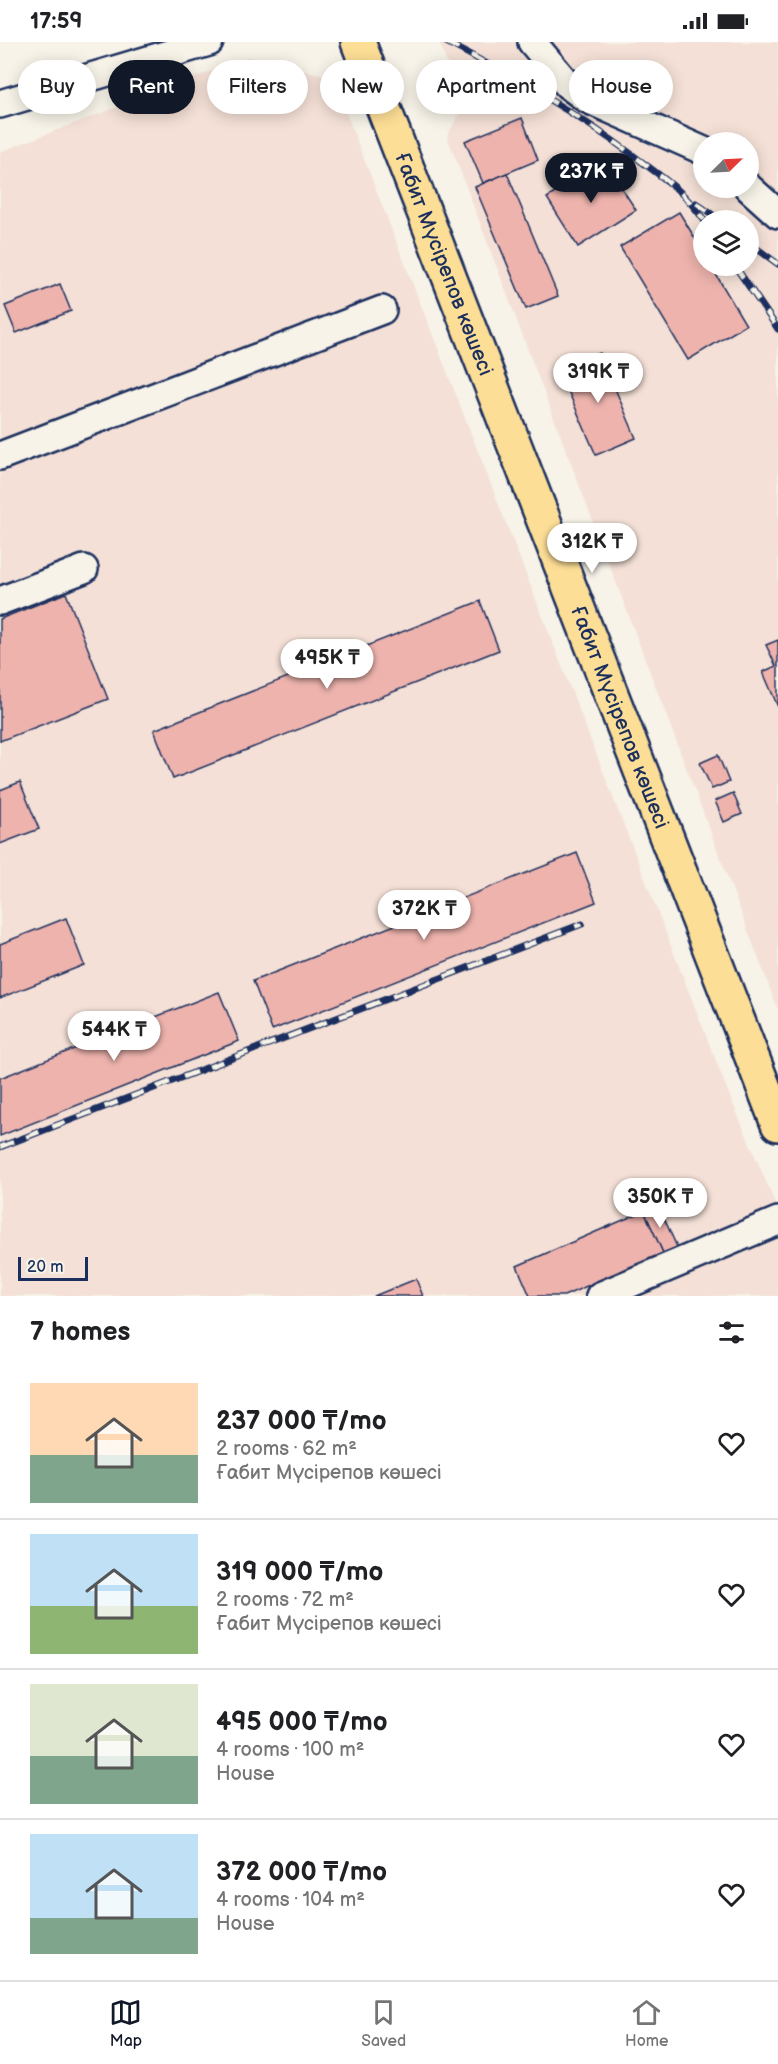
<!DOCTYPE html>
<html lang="en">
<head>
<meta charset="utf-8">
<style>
	:root { --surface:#fff; --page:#f2f2f2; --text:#202124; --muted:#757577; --line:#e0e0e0; --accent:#111827 }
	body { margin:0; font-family:"Balsamiq Sans",sans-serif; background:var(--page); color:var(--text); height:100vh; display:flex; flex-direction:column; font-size:22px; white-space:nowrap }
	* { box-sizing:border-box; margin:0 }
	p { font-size:20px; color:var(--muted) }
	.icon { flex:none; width:33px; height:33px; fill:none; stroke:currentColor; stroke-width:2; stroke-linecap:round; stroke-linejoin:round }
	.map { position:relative; height:1254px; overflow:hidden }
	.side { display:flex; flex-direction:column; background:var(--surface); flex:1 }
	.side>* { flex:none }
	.banner { position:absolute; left:18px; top:18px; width:742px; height:54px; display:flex; gap:12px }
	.needle { width:39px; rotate:66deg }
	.tools { position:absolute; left:693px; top:90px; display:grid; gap:12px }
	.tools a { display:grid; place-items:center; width:66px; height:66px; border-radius:50%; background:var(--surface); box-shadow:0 3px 15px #0003; font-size:30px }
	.scale { position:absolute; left:18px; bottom:15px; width:70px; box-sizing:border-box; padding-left:6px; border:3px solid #1b2f5e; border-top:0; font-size:16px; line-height:21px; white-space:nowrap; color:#1b2f5e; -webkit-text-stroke:4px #f7f3e8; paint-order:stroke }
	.price { position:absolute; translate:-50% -51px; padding:0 14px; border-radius:21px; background:#fff; color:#222; font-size:20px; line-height:39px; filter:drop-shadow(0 2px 3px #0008) }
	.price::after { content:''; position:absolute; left:50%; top:36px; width:18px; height:14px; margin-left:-9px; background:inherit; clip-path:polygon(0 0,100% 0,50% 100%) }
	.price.current { background:var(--accent); color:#fff }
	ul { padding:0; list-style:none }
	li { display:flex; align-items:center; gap:18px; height:150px; padding:0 30px }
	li+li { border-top:2px solid var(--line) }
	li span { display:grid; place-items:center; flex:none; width:168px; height:120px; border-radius:0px; color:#555 }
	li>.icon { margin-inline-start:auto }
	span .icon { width:72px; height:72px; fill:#fffc; stroke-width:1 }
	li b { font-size:26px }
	h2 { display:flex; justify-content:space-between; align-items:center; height:72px; padding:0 30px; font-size:26px }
	.tag { padding:0 21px; border-radius:27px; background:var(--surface); box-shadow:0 3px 15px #0003; font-size:21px; line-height:54px }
	.tag.current { background:var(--accent); color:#fff }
	.status { display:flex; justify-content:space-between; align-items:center; height:42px; padding:0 30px; background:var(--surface); direction:ltr }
	.status svg { height:16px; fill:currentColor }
	.menu { display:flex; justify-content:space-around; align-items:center; height:84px; border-top:2px solid var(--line); background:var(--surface); font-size:16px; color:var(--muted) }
	.menu a { display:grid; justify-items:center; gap:3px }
	.menu .current { color:var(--accent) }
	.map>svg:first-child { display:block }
</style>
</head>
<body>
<div class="status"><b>17:59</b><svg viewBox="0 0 49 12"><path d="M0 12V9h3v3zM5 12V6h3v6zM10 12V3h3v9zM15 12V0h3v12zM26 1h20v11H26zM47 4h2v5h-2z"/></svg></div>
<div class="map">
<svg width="778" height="1254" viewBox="0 0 778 1254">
	<rect width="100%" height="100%" fill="#f7f3e8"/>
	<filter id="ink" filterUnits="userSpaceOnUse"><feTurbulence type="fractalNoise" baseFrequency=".0167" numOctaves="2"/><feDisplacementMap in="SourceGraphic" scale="12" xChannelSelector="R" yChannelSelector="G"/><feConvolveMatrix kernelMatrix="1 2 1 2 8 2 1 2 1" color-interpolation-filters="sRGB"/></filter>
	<g filter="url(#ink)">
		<g fill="#f4e0d6" fill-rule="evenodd">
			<path d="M439 0H778V968L447 94 463 65ZM704 100H748V146H704ZM704 178H748V224H704Z"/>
			<polygon points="248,15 332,35 728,1050 778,1168 778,1254 0,1254 0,110"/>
		</g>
		<g fill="#eeb3ad" stroke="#1b2f5e" stroke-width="1.5">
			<polygon points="522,76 538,118 483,141 465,99"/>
			<polygon points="604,119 636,168 578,205 547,156"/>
			<polygon points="507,131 558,254 526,267 475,145"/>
			<polygon points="679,170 704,211 704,224 711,224 746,283 688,318 620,205"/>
			<polygon points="60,242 71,269 16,291 5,264"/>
			<polygon points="600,311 636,396 596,413 559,328"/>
			<polygon points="66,551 108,657 0,699 0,577"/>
			<polygon points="480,559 499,608 173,737 154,688"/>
			<polygon points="778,598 778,665 763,630 776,624 766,603"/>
			<polygon points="718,713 729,740 712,747 700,721"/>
			<polygon points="20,740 39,787 0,802 0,748"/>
			<polygon points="733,751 742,772 724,780 715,759"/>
			<polygon points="577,811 596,860 272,988 253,939"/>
			<polygon points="66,876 84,923 0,956 0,902"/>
			<polygon points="219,950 239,999 0,1094 0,1036"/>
			<polygon points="658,1163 677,1205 663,1211 644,1169"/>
			<polygon points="644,1169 663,1211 564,1254 530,1254 517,1224"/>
			<polygon points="416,1237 423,1254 374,1254"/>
		</g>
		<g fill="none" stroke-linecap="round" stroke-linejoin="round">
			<defs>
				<g id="minor">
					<polyline points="532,0 568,43 587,57 704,109"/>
					<polyline points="0,62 209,0"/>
					<polyline points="748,145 778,172"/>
					<polyline points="0,414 382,268"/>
					<polyline points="0,559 84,527"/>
					<polyline points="600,1254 778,1179"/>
				</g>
				<g id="major">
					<path id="s1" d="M358 0 778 1082"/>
				</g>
			</defs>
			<use href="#minor" stroke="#1b2f5e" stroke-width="32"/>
			<use href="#major" stroke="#1b2f5e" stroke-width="38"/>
			<use href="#minor" stroke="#f7f3e8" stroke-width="27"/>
			<use href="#major" stroke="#fdde96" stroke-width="33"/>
			<defs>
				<g id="rail">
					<path d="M446 0C511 34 575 70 634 114 663 136 683 148 704 178"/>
					<polyline points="696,161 720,178"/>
					<polyline points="748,200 778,222"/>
					<polyline points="735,224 778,287"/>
					<polyline points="0,1105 582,882"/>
				</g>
			</defs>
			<use href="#rail" stroke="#1b2f5e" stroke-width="7"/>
			<use href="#rail" stroke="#f7f3e8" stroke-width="4.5" stroke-dasharray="14" stroke-linecap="butt"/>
		</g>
	</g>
	<g text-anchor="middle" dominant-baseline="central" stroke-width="6" stroke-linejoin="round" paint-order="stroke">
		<g font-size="21" fill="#1b2f5e" stroke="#f7f3e8">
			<text stroke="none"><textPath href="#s1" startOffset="238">Ғабит Мүсірепов көшесі</textPath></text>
			<text stroke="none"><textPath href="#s1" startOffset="724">Ғабит Мүсірепов көшесі</textPath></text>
		</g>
	</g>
</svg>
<div class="tools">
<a><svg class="needle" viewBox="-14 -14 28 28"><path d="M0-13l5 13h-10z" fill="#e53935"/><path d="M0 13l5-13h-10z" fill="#757577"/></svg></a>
<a><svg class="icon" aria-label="layers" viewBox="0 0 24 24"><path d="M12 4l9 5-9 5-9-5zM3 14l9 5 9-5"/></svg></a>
</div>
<div class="scale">20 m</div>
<b class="price current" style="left:591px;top:162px">237K ₸</b>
<b class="price" style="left:598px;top:362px">319K ₸</b>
<b class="price" style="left:592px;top:532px">312K ₸</b>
<b class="price" style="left:327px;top:648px">495K ₸</b>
<b class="price" style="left:424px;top:899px">372K ₸</b>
<b class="price" style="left:114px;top:1020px">544K ₸</b>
<b class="price" style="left:660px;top:1187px">350K ₸</b>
<div class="banner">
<a class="tag">Buy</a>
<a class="tag current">Rent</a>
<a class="tag">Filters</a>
<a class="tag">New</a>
<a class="tag">Apartment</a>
<a class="tag">House</a>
</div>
</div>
<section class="side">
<h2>7 homes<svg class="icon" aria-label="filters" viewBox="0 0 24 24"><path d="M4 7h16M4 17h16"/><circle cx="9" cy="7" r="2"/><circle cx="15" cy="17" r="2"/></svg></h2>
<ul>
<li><span style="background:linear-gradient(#ffd9b3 60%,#7fa58c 0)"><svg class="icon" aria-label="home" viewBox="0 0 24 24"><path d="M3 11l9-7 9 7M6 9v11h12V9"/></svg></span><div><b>237 000 ₸/mo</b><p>2 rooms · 62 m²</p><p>Ғабит Мүсірепов көшесі</p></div><svg class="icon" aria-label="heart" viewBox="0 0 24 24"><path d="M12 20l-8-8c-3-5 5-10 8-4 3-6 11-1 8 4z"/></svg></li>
<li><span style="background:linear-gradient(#bfe0f5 60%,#8fb573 0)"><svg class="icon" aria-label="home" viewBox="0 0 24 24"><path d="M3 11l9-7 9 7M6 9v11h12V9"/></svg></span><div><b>319 000 ₸/mo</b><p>2 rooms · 72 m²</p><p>Ғабит Мүсірепов көшесі</p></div><svg class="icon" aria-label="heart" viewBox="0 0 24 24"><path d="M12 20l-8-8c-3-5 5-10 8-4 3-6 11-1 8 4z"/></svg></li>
<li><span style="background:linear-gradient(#dfe7d0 60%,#7fa58c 0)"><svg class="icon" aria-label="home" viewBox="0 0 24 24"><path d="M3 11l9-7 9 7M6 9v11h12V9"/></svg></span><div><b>495 000 ₸/mo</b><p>4 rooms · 100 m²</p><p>House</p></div><svg class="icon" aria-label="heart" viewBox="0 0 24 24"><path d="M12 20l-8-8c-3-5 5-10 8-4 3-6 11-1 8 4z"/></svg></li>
<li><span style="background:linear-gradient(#bfe0f5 70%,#7fa58c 0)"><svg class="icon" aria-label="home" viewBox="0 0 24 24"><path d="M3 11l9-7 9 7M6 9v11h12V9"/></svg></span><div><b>372 000 ₸/mo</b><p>4 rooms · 104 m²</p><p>House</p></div><svg class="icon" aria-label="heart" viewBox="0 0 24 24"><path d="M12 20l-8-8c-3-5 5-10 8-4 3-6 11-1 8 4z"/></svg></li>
</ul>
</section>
<nav class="menu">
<a class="current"><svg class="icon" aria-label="map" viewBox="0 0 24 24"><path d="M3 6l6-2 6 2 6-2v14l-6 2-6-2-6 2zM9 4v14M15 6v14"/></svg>Map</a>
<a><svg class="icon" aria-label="saved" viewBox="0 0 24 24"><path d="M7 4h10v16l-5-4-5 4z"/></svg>Saved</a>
<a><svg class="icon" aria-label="home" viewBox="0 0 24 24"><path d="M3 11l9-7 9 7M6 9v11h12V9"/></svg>Home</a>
</nav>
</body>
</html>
